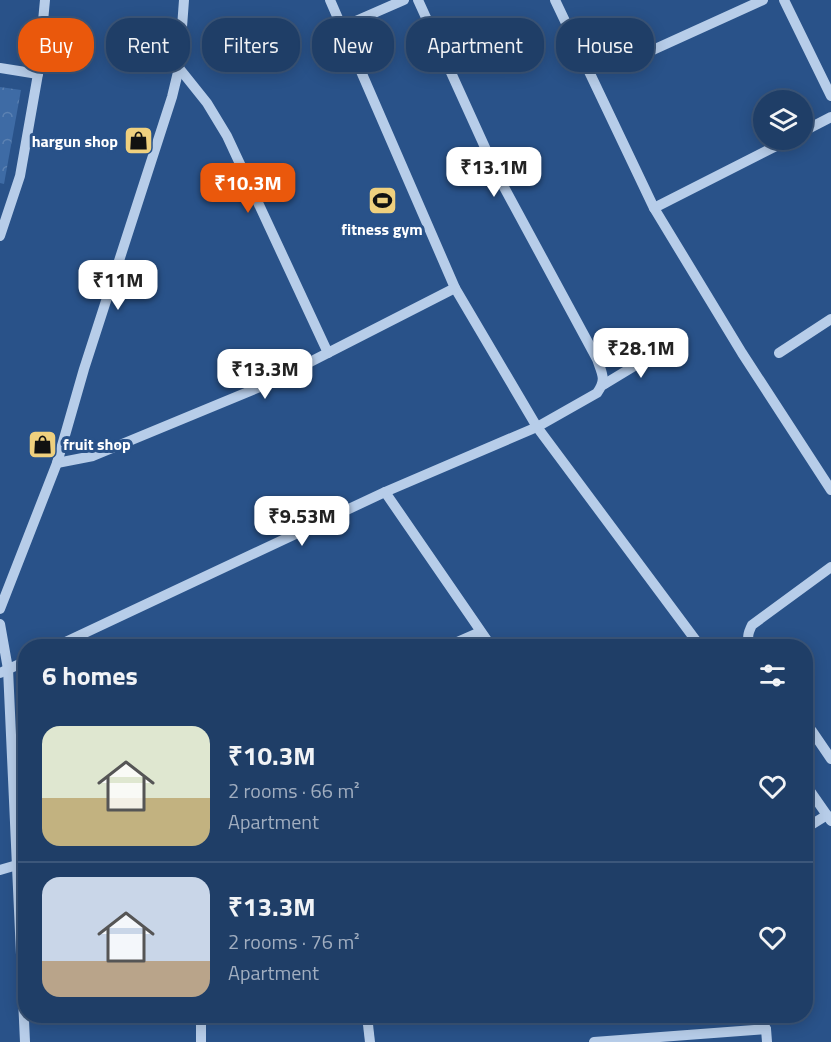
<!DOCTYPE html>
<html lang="en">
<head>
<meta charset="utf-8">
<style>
	:root { --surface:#1f3e67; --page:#27456d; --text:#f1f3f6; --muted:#a1aec0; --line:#3c577b; --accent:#ea580c }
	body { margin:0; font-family:"Titillium Web",sans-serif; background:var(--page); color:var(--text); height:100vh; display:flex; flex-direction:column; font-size:22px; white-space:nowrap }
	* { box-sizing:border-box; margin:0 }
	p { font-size:20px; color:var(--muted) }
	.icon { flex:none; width:33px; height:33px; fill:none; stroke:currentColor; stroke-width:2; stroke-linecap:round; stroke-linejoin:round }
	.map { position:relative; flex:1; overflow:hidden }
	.drawer { position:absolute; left:18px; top:639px; width:795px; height:384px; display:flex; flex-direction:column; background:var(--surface); border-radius:24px; box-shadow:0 3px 15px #0003,0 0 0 2px var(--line) }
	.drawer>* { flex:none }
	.top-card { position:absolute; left:18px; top:18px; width:795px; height:54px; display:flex; gap:12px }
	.buttons { position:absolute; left:753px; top:90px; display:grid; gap:12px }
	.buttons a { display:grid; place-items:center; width:60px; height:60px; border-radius:50%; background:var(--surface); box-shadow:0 3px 15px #0003,0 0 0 2px var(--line); font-size:30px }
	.price { position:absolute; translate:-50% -51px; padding:0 14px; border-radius:12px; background:#fff; color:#222; font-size:20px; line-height:39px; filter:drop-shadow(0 2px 3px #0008) }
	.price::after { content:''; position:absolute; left:50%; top:36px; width:18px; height:14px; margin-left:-9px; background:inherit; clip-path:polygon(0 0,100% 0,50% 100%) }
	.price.on { background:var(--accent); color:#fff }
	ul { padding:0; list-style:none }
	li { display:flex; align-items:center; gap:18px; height:150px; padding:0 24px }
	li+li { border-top:2px solid var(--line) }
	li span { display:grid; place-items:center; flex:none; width:168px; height:120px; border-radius:18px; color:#555 }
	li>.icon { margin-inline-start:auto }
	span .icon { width:72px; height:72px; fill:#fffc; stroke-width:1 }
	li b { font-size:26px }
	h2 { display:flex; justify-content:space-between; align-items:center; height:72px; padding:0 24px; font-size:26px }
	.chip { padding:0 21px; border-radius:24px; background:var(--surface); box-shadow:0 3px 15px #0003,0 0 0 2px var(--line); font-size:21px; line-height:54px }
	.chip.on { background:var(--accent); color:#fff }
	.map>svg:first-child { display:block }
</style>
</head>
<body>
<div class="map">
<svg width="831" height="1042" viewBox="0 0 831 1042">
	<defs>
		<pattern id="forest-crowns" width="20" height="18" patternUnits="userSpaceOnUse" patternTransform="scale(1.5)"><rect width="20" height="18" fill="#3e6ba5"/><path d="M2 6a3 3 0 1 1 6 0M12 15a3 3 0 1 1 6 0" fill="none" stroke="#5b81b2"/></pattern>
	</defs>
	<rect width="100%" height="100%" fill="#295289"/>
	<polygon fill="url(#forest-crowns)" points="0,87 21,90 4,184 0,183"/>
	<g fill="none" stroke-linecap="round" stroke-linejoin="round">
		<g stroke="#b7cde9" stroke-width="10">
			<polyline points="330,0 455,288 537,427 700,646"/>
			<polyline points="555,0 654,208"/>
			<polyline points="784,0 831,96"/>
			<polyline points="342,27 404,0"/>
			<polyline points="0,68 38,74"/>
			<polyline points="179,68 207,103 227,136 328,353"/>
			<polyline points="611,69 763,0"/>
			<polyline points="802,132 831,117"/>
			<polyline points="788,140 654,208 742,353 831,490"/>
			<polyline points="0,236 20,176 38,74 45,0"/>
			<polyline points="779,353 831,319"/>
			<polyline points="603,385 664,348"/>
			<polyline points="57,463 93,456 267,384 455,288"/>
			<polyline points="385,492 491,646"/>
			<polyline points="0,609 57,463 84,369 172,97 179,68 184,0"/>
			<polyline points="0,624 8,669 25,1042"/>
			<path d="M57 646 385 492 537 427 597 393C607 379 602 374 597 359L498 176 418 0"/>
			<polyline points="448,646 480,632"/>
			<path d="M752 646C746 639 748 633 752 625L831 567"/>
			<polyline points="0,673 26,661"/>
			<polyline points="806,737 812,731 831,759"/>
			<polyline points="806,785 831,821"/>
			<polyline points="806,828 827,815"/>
			<polyline points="0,870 17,865"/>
			<polyline points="201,1016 201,1042"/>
			<polyline points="367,1016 370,1042"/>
			<polyline points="758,1016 766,1029"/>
			<polyline points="594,1042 766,1029 767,1042"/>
		</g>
	</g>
	<defs>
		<symbol id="shop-square" viewBox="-11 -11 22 22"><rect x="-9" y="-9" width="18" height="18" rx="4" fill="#efd07e" stroke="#295289"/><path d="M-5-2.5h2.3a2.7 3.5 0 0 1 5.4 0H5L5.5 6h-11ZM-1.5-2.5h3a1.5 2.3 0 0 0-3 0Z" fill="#111"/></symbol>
		<symbol id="stadium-square" viewBox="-11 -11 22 22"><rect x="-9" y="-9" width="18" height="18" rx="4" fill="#efd07e" stroke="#295289"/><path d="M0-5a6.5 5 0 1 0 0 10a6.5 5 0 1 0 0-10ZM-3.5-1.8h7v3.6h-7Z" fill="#111"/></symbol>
	</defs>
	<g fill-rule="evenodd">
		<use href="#shop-square" x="122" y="124" width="33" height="33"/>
		<use href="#stadium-square" x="366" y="184" width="33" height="33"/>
		<use href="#shop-square" x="26" y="428" width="33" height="33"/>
	</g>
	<g text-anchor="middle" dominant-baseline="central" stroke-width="6" stroke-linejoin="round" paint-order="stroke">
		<g font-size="16" font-weight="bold" fill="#fff" stroke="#295289" text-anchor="end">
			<text x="118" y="141">hargun shop</text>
			<text x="382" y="229" text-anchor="middle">fitness gym</text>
			<text x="63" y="444" text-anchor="start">fruit shop</text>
		</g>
	</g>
</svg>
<div class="buttons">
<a><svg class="icon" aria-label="layers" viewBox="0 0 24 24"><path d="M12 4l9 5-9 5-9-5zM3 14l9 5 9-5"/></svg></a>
</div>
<b class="price" style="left:494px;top:198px">₹13.1M</b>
<b class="price on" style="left:248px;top:214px">₹10.3M</b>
<b class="price" style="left:118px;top:311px">₹11M</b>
<b class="price" style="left:641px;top:379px">₹28.1M</b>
<b class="price" style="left:265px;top:400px">₹13.3M</b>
<b class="price" style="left:302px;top:547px">₹9.53M</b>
<div class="top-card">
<a class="chip on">Buy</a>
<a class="chip">Rent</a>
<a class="chip">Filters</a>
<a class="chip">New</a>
<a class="chip">Apartment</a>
<a class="chip">House</a>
</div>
<section class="drawer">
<h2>6 homes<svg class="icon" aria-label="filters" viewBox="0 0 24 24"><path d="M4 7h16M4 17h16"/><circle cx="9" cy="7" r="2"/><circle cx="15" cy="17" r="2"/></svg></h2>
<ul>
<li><span style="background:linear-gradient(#dfe7d0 60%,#c2b280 0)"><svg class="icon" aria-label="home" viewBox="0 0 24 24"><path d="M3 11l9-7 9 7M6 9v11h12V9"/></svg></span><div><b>₹10.3M</b><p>2 rooms · 66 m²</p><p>Apartment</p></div><svg class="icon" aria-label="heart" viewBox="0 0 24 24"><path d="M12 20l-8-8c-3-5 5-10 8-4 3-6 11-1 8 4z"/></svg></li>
<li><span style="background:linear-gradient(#c9d6e8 70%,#b9a48a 0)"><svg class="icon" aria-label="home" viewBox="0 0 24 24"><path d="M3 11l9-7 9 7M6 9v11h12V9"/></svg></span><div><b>₹13.3M</b><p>2 rooms · 76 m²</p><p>Apartment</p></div><svg class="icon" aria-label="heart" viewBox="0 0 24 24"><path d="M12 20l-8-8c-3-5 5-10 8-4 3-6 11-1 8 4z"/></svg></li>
</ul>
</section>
</div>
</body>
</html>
